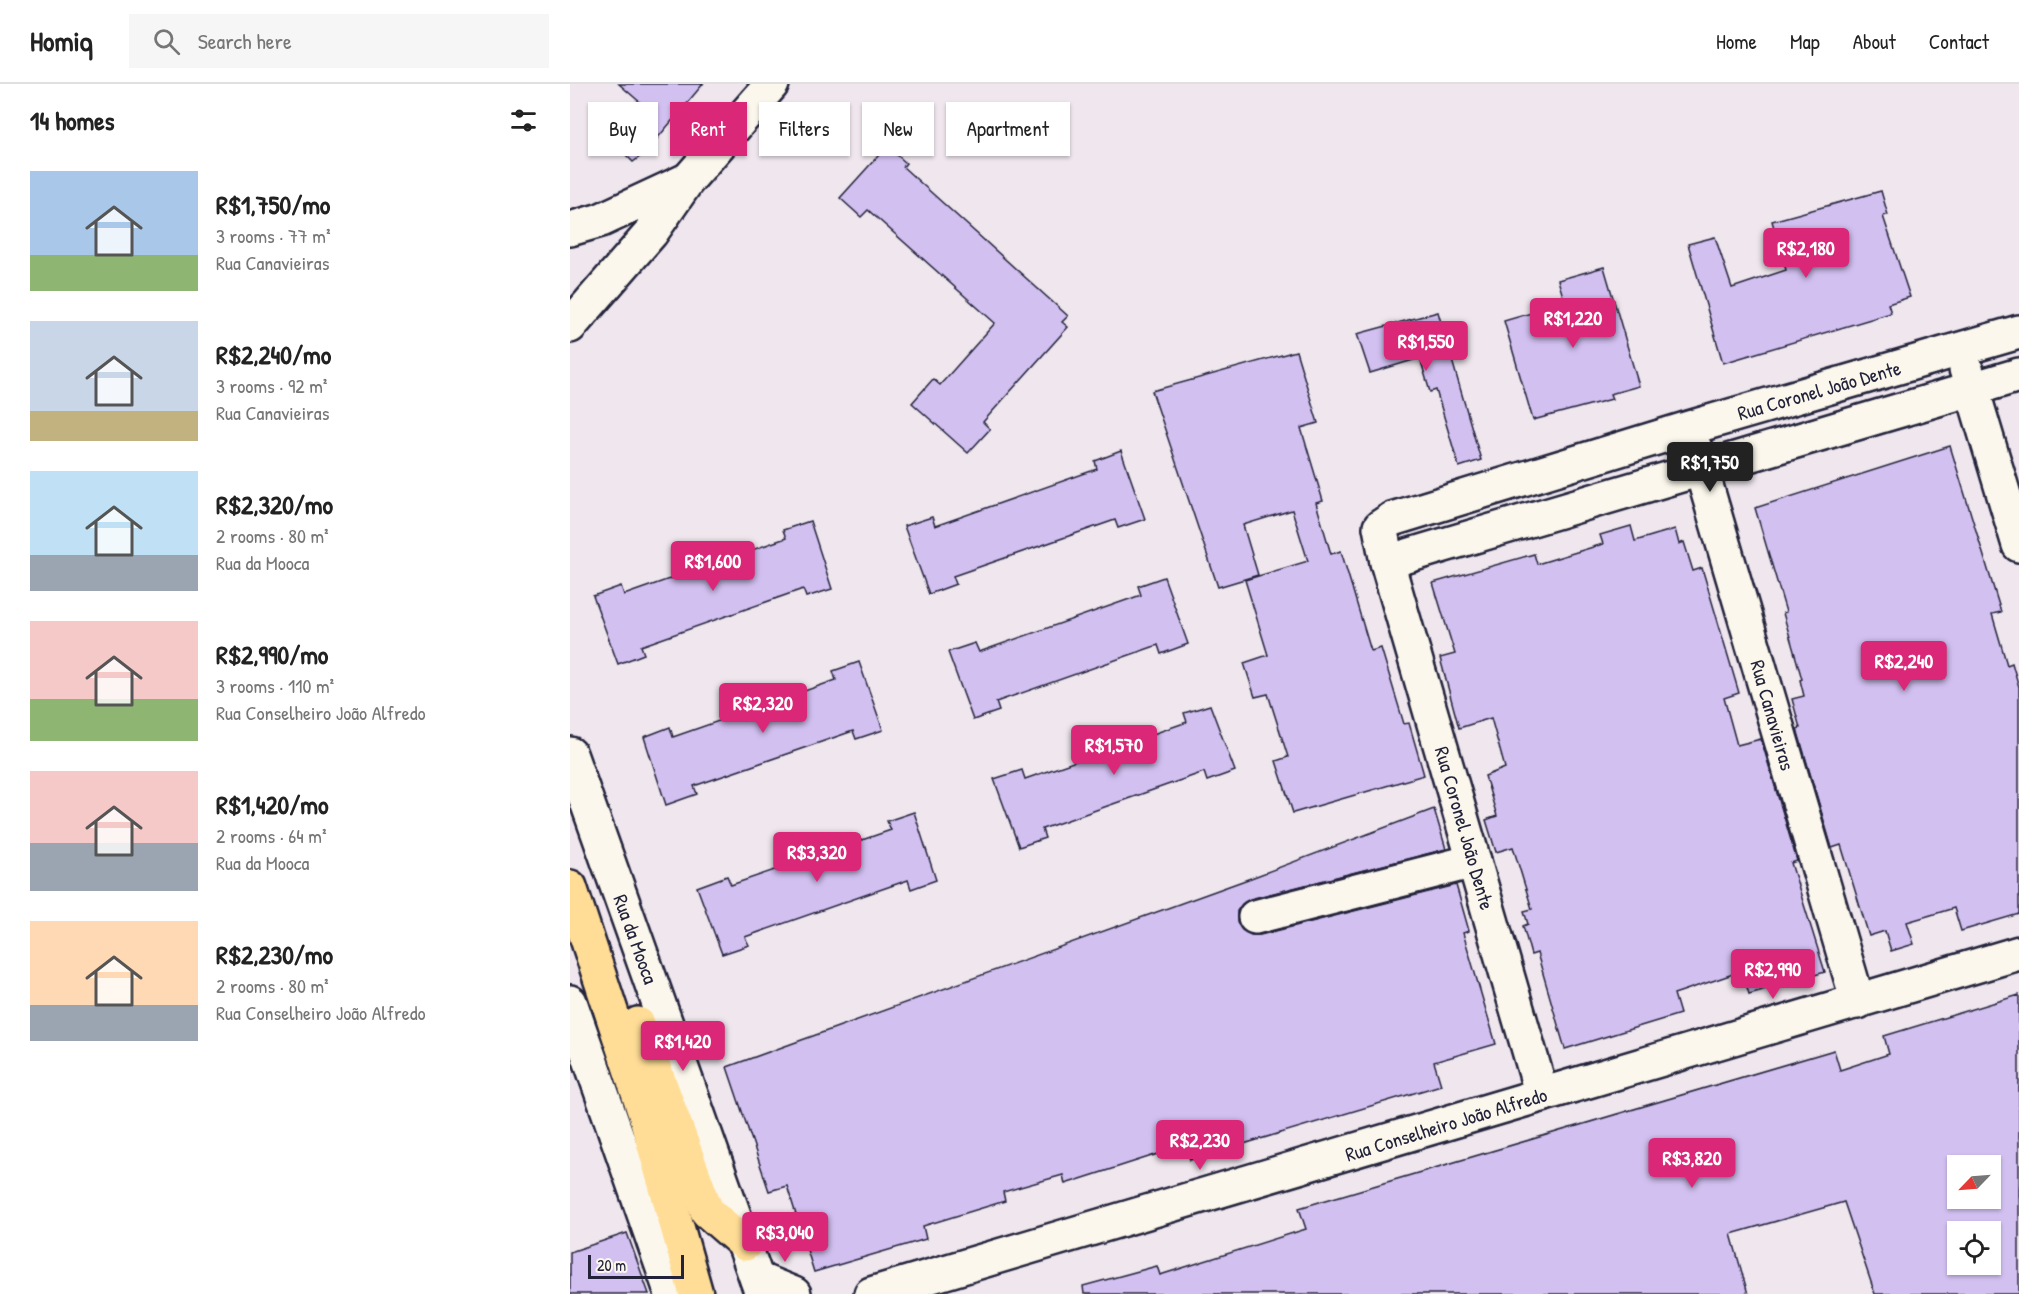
<!DOCTYPE html>
<html lang="en">
<head>
<meta charset="utf-8">
<style>
	:root { --surface:#fff; --page:#f6f6f6; --text:#222; --muted:#767676; --line:#e0e0e0; --accent:#db2777 }
	body { margin:0; font-family:"Patrick Hand",sans-serif; background:var(--page); color:var(--text); height:100vh; display:flex; flex-direction:column; font-size:22px; white-space:nowrap }
	* { box-sizing:border-box; margin:0 }
	p { font-size:20px; color:var(--muted) }
	.icon { flex:none; width:33px; height:33px; fill:none; stroke:currentColor; stroke-width:2; stroke-linecap:round; stroke-linejoin:round }
	.map { position:relative; flex:1; overflow:hidden }
	.side { display:flex; flex-direction:column; background:var(--surface); width:570px }
	.side>* { flex:none }
	.guide { position:absolute; left:18px; top:18px; width:570px; height:54px; display:flex; gap:12px }
	.needle { width:39px; rotate:245deg }
	.buttons { position:absolute; left:1377px; top:1071px; display:grid; gap:12px }
	.buttons a { display:grid; place-items:center; width:54px; height:54px; border-radius:0px; background:var(--surface); box-shadow:0 2px 4px #0004; font-size:30px }
	.scale { position:absolute; left:18px; bottom:15px; width:96px; box-sizing:border-box; padding-left:6px; border:3px solid #22223b; border-top:0; font-size:16px; line-height:21px; white-space:nowrap; color:#22223b; -webkit-text-stroke:4px #fbf7ec; paint-order:stroke }
	.price { position:absolute; translate:-50% -51px; padding:0 14px; border-radius:6px; background:var(--accent); color:#fff; font-size:20px; line-height:39px; filter:drop-shadow(0 2px 3px #0008) }
	.price::after { content:''; position:absolute; left:50%; top:36px; width:18px; height:14px; margin-left:-9px; background:inherit; clip-path:polygon(0 0,100% 0,50% 100%) }
	.price.current { background:#222; color:#fff }
	ul { padding:0; list-style:none }
	li { display:flex; align-items:center; gap:18px; height:150px; padding:0 30px }
	li span { display:grid; place-items:center; flex:none; width:168px; height:120px; border-radius:0px; color:#555 }
	li>.icon { margin-inline-start:auto }
	span .icon { width:72px; height:72px; fill:#fffc; stroke-width:1 }
	li b { font-size:26px }
	h2 { display:flex; justify-content:space-between; align-items:center; height:72px; padding:0 30px; font-size:26px }
	.pill { padding:0 21px; border-radius:0px; background:var(--surface); box-shadow:0 2px 4px #0004; font-size:21px; line-height:54px }
	.pill.current { background:var(--accent); color:#fff }
	header { display:flex; align-items:center; gap:36px; box-sizing:border-box; height:84px; padding:0 30px; background:var(--surface); border-bottom:2px solid var(--line) }
	header strong { font-size:28px }
	nav { display:flex; gap:33px; margin-inline-start:auto; font-size:21px }
	.search { width:420px; height:54px; background:var(--page); display:flex; align-items:center; gap:15px; box-sizing:border-box; padding:0 21px; border-radius:0px; color:var(--muted); font-size:22px }
	main { display:flex; flex:1; min-height:0 }
	.map>svg:first-child { display:block }
</style>
</head>
<body>
<header>
<strong>Homiq</strong>
<div class="search"><svg class="icon" aria-label="search" viewBox="0 0 24 24"><circle cx="10" cy="10" r="6"/><path d="M15 15l6 6"/></svg>Search here</div>
<nav><a>Home</a><a>Map</a><a>About</a><a>Contact</a></nav>
</header>
<main>
<section class="side">
<h2>14 homes<svg class="icon" aria-label="filters" viewBox="0 0 24 24"><path d="M4 7h16M4 17h16"/><circle cx="9" cy="7" r="2"/><circle cx="15" cy="17" r="2"/></svg></h2>
<ul>
<li><span style="background:linear-gradient(#a9c7e8 70%,#8fb573 0)"><svg class="icon" aria-label="home" viewBox="0 0 24 24"><path d="M3 11l9-7 9 7M6 9v11h12V9"/></svg></span><div><b>R$1,750/mo</b><p>3 rooms · 77 m²</p><p>Rua Canavieiras</p></div></li>
<li><span style="background:linear-gradient(#c9d6e8 75%,#c2b280 0)"><svg class="icon" aria-label="home" viewBox="0 0 24 24"><path d="M3 11l9-7 9 7M6 9v11h12V9"/></svg></span><div><b>R$2,240/mo</b><p>3 rooms · 92 m²</p><p>Rua Canavieiras</p></div></li>
<li><span style="background:linear-gradient(#bfe0f5 70%,#9aa5b1 0)"><svg class="icon" aria-label="home" viewBox="0 0 24 24"><path d="M3 11l9-7 9 7M6 9v11h12V9"/></svg></span><div><b>R$2,320/mo</b><p>2 rooms · 80 m²</p><p>Rua da Mooca</p></div></li>
<li><span style="background:linear-gradient(#f6c9c9 65%,#8fb573 0)"><svg class="icon" aria-label="home" viewBox="0 0 24 24"><path d="M3 11l9-7 9 7M6 9v11h12V9"/></svg></span><div><b>R$2,990/mo</b><p>3 rooms · 110 m²</p><p>Rua Conselheiro João Alfredo</p></div></li>
<li><span style="background:linear-gradient(#f6c9c9 60%,#9aa5b1 0)"><svg class="icon" aria-label="home" viewBox="0 0 24 24"><path d="M3 11l9-7 9 7M6 9v11h12V9"/></svg></span><div><b>R$1,420/mo</b><p>2 rooms · 64 m²</p><p>Rua da Mooca</p></div></li>
<li><span style="background:linear-gradient(#ffd9b3 70%,#9aa5b1 0)"><svg class="icon" aria-label="home" viewBox="0 0 24 24"><path d="M3 11l9-7 9 7M6 9v11h12V9"/></svg></span><div><b>R$2,230/mo</b><p>2 rooms · 80 m²</p><p>Rua Conselheiro João Alfredo</p></div></li>
</ul>
</section>
<div class="map">
<svg width="1449" height="1210" viewBox="0 0 1449 1210">
	<rect width="100%" height="100%" fill="#efe6ee"/>
	<filter id="ink" filterUnits="userSpaceOnUse"><feTurbulence type="fractalNoise" baseFrequency=".0167" numOctaves="2"/><feDisplacementMap in="SourceGraphic" scale="12" xChannelSelector="R" yChannelSelector="G"/><feConvolveMatrix kernelMatrix="1 2 1 2 8 2 1 2 1" color-interpolation-filters="sRGB"/></filter>
	<g filter="url(#ink)">
		<g fill="#d2c0f1" stroke="#22223b" stroke-width="1.5" fill-rule="evenodd">
			<polygon points="49,0 133,0 75,69 63,78 47,62 79,26"/>
			<polygon points="317,62 336,79 333,83 498,232 492,238 498,243 413,338 420,345 398,369 342,319 363,295 370,301 425,239 298,126 291,133 270,114"/>
			<polygon points="1311,107 1318,131 1313,132 1340,213 1318,220 1321,229 1153,279 1118,160 1145,153 1162,204 1216,186 1202,137"/>
			<polygon points="1034,183 1069,302 1040,310 1042,315 963,336 934,237 995,219 988,196"/>
			<polygon points="868,228 911,376 889,383 866,306 860,308 850,274 800,289 787,250"/>
			<polygon points="726,267 748,339 731,344 753,417 746,419 761,470 771,467 801,567 811,564 834,640 839,639 854,691 723,729 706,677 718,673 698,610 685,613 674,579 698,571 675,496 738,477 722,426 673,441 688,491 648,503 582,307"/>
			<polygon points="1380,362 1431,528 1422,530 1437,581 1442,579 1449,603 1449,830 1391,847 1384,824 1361,831 1337,838 1344,860 1321,867 1315,847 1299,852 1271,761 1262,764 1227,645 1230,644 1222,615 1234,612 1230,596 1232,595 1213,529 1216,528 1185,424"/>
			<polygon points="551,367 575,435 548,444 545,436 383,492 386,500 359,510 334,442 362,433 365,442 527,385 525,377"/>
			<polygon points="240,437 262,505 236,513 233,505 71,562 74,570 48,580 23,512 51,502 54,511 216,454 213,446"/>
			<polygon points="1061,442 1065,457 1105,445 1109,460 1114,458 1123,487 1132,484 1169,609 1154,614 1167,661 1191,655 1227,777 1221,779 1255,888 1179,910 1172,887 1104,910 1110,930 995,965 967,869 961,871 953,842 958,840 954,827 962,825 943,763 926,768 916,736 927,732 915,692 935,684 921,634 889,644 870,574 885,570 863,499 964,470 967,480 1033,460 1030,451"/>
			<polygon points="594,493 618,560 591,570 588,561 426,618 429,627 403,636 378,568 405,559 409,568 571,511 568,502"/>
			<polygon points="289,578 313,646 286,655 283,647 124,702 127,710 96,721 74,653 100,643 103,653 266,596 263,587"/>
			<polygon points="640,621 665,687 637,697 634,688 472,745 475,754 449,763 424,695 452,686 455,695 617,638 614,629"/>
			<polygon points="864,725 876,765 680,815 672,820 667,827 667,837 672,846 681,851 690,851 886,801 899,847 893,849 926,960 864,978 871,1001 620,1076 616,1061 495,1100 493,1091 433,1108 435,1117 353,1142 356,1155 244,1188 217,1102 199,1107 157,983 681,794"/>
			<polygon points="344,728 366,796 341,805 338,796 175,853 179,861 152,870 127,803 157,792 161,801 321,746 317,737"/>
			<path d="M1449 911V1210H1305L1274 1118 1161 1150 1178 1210H514L513 1202 587 1182 590 1191 736 1145 729 1124 1264 966 1270 986 1319 970 1314 952ZM1388 1082H1420V1114H1388ZM1388 1148H1420V1180H1388Z"/>
			<polygon points="57,1149 79,1210 0,1210 0,1168"/>
		</g>
		<g fill="none" stroke-linecap="round" stroke-linejoin="round">
			<defs>
				<g id="minor">
					<polyline points="0,145 31,136 115,97"/>
					<polyline points="0,242 81,149 117,97 202,0"/>
					<polyline points="1396,285 1449,461"/>
					<polyline points="1125,364 1288,918"/>
					<polyline points="817,478 1449,291"/>
					<polyline points="0,670 192,1210"/>
					<polyline points="685,833 904,777"/>
					<polyline points="0,918 102,1210"/>
					<polyline points="972,1011 817,478 810,443 822,435 1119,344 1449,248"/>
					<polyline points="187,1195 224,1210"/>
					<polyline points="301,1210 1449,869"/>
				</g>
				<g id="major">
					<polyline points="0,803 76,1033 126,1210"/>
					<polyline points="68,940 137,1127 175,1160"/>
				</g>
			</defs>
			<use href="#minor" stroke="#22223b" stroke-width="38"/>
			<use href="#major" stroke="#22223b" stroke-width="38"/>
			<use href="#minor" stroke="#fbf7ec" stroke-width="33"/>
			<use href="#major" stroke="#ffdd96" stroke-width="33"/>
		</g>
	</g>
	<g text-anchor="middle" dominant-baseline="central" stroke-width="5" stroke-linejoin="round" paint-order="stroke">
		<g font-size="20" fill="#22223b" stroke="#fbf7ec">
			<text transform="translate(1249 306) rotate(-16)">Rua Coronel João Dente</text>
			<text transform="translate(1203 631) rotate(74)">Rua Canavieiras</text>
			<text transform="translate(895 744) rotate(74)">Rua Coronel João Dente</text>
			<text transform="translate(66 855) rotate(70)">Rua da Mooca</text>
			<text transform="translate(876 1040) rotate(-17)">Rua Conselheiro João Alfredo</text>
		</g>
	</g>
</svg>
<div class="buttons">
<a><svg class="needle" viewBox="-14 -14 28 28"><path d="M0-13l5 13h-10z" fill="#e53935"/><path d="M0 13l5-13h-10z" fill="#767676"/></svg></a>
<a><svg class="icon" aria-label="locate" viewBox="0 0 24 24"><circle cx="12" cy="12" r="6"/><path d="M12 2v4M12 18v4M2 12h4M18 12h4"/></svg></a>
</div>
<div class="scale">20 m</div>
<b class="price" style="left:1236px;top:195px">R$2,180</b>
<b class="price" style="left:1003px;top:265px">R$1,220</b>
<b class="price" style="left:856px;top:288px">R$1,550</b>
<b class="price current" style="left:1140px;top:409px">R$1,750</b>
<b class="price" style="left:143px;top:508px">R$1,600</b>
<b class="price" style="left:1334px;top:608px">R$2,240</b>
<b class="price" style="left:193px;top:650px">R$2,320</b>
<b class="price" style="left:544px;top:692px">R$1,570</b>
<b class="price" style="left:247px;top:799px">R$3,320</b>
<b class="price" style="left:1203px;top:916px">R$2,990</b>
<b class="price" style="left:113px;top:988px">R$1,420</b>
<b class="price" style="left:630px;top:1087px">R$2,230</b>
<b class="price" style="left:1122px;top:1105px">R$3,820</b>
<b class="price" style="left:215px;top:1179px">R$3,040</b>
<div class="guide">
<a class="pill">Buy</a>
<a class="pill current">Rent</a>
<a class="pill">Filters</a>
<a class="pill">New</a>
<a class="pill">Apartment</a>
</div>
</div>
</main>
</body>
</html>
